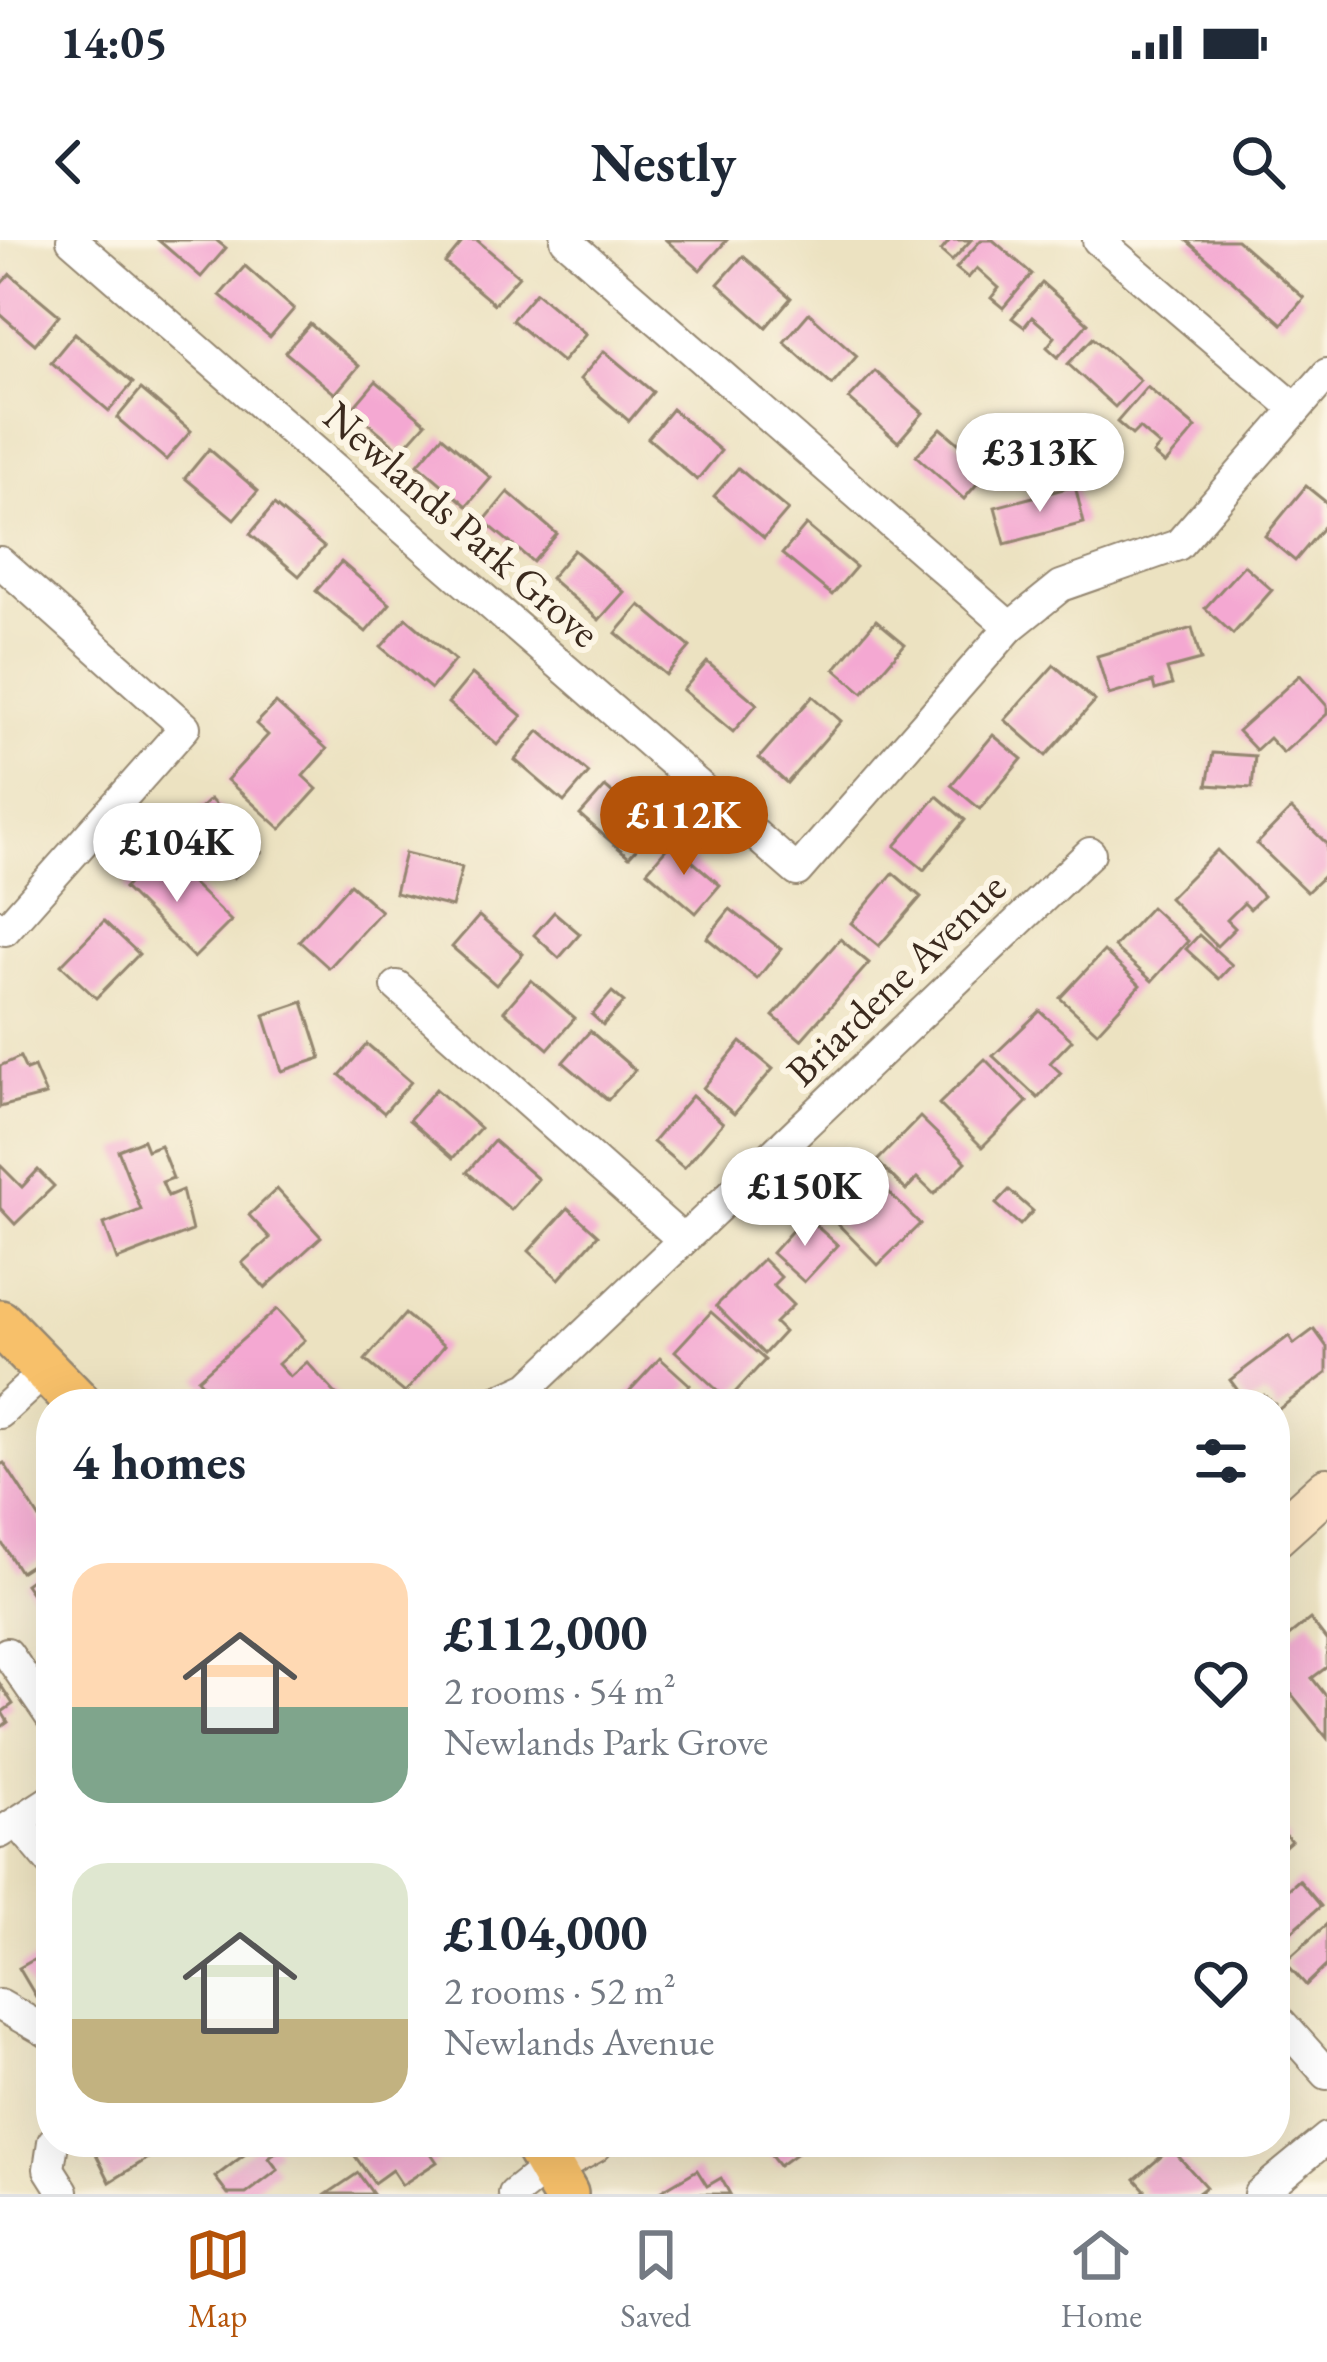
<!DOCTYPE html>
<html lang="en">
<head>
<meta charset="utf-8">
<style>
	:root { --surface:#fff; --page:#f2f2f3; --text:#1f2937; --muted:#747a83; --line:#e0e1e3; --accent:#b45309 }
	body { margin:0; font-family:"EB Garamond",serif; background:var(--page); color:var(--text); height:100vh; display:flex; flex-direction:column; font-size:45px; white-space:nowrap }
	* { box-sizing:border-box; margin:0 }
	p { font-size:39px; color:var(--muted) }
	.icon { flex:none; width:66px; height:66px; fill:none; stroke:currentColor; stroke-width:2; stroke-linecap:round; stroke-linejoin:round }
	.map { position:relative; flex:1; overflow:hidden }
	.sheet { position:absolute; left:36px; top:1149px; width:1254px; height:768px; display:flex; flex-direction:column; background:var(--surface); border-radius:48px; box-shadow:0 12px 48px #0002 }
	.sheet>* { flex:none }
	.price { position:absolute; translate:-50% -102px; padding:0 27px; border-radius:42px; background:#fff; color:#222; font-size:39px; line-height:78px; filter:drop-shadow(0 3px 6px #0008) }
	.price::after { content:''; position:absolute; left:50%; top:72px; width:36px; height:27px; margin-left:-18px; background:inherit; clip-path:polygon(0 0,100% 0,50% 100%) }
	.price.on { background:var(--accent); color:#fff }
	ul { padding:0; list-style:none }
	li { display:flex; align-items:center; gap:36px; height:300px; padding:0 36px }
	li span { display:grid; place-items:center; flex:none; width:336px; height:240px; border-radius:36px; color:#555 }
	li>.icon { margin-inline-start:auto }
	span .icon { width:144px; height:144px; fill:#fffc; stroke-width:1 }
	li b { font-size:51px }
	h2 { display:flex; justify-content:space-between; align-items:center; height:144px; padding:0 36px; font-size:51px }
	.status { display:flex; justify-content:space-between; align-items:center; height:84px; padding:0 60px; background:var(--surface); direction:ltr }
	.status svg { height:33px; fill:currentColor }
	header { display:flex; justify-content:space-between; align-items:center; height:156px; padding:0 36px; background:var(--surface); font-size:54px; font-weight:700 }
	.tabs { display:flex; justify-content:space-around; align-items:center; height:168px; border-top:3px solid var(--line); background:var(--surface); font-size:33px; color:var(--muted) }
	.tabs a { display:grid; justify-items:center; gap:6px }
	.tabs .on { color:var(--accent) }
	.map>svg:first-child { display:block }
</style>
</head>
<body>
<div class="status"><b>14:05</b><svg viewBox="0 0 49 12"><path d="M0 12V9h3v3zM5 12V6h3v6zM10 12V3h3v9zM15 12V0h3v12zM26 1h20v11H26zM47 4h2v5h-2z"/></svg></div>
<header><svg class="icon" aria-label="back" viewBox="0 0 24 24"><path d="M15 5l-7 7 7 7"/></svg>Nestly<svg class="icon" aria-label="search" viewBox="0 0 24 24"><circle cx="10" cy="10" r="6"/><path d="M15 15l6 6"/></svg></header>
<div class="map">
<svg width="1327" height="1954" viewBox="0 0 1327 1954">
	<rect width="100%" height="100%" fill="#fcf5e5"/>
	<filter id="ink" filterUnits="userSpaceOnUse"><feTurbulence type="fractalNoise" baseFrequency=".00833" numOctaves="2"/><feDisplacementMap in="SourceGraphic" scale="24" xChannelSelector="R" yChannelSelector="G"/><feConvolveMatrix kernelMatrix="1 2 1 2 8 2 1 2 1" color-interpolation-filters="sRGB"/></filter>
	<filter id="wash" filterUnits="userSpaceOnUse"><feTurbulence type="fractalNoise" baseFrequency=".004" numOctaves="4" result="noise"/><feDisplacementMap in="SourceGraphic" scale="48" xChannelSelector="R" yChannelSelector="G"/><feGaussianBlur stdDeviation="2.7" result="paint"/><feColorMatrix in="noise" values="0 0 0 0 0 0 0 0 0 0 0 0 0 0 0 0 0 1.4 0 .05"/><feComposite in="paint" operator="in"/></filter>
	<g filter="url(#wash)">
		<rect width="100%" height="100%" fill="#ece2c1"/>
		<g id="blocks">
			<g fill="#f4a8d2">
				<polygon points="158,0 216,0 226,8 201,37"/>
				<polygon points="464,0 477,0 519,36 494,64 445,23"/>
				<polygon points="666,0 727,0 700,30"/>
				<polygon points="950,0 971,0 952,21 941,11"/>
				<polygon points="981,0 993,0 1032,34 1003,68 991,58 999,48 987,37 977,28 968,38 956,28"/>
				<polygon points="1186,0 1237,0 1304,58 1282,84"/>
				<polygon points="743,16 791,58 766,87 718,44"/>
				<polygon points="245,26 294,69 270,97 220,55"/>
				<polygon points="10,34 59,75 35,104 0,74 0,45"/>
				<polygon points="1042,43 1088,83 1058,117 1047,107 1055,97 1032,77 1024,87 1012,78"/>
				<polygon points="536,52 586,94 562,122 512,80"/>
				<polygon points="809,73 857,116 832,145 784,102"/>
				<polygon points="310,84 359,126 335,154 285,112"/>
				<polygon points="75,93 133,143 109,171 51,122"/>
				<polygon points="1093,98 1140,140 1115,167 1068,124"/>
				<polygon points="604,111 653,152 629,181 580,139"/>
				<polygon points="875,131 923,173 898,202 849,159"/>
				<polygon points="376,141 426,183 401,211 352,169"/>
				<polygon points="1147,147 1196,188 1165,224 1153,214 1160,206 1139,188 1132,195 1117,182"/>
				<polygon points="141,149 191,191 166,220 117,178"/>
				<polygon points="672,169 721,211 697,240 648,198"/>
				<polygon points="941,188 989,230 964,259 916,216"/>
				<polygon points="442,196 491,238 467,266 418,224"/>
				<polygon points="209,209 258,251 234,279 185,238"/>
				<polygon points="738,228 788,270 764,298 714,256"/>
				<polygon points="1075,246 1084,283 1005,304 995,267"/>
				<polygon points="1306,246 1327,263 1327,283 1295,321 1265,296"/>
				<polygon points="508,252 557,294 533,322 484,281"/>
				<polygon points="274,265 324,307 299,336 250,294"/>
				<polygon points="806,285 856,327 832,355 782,314"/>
				<polygon points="574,310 624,352 599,380 550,338"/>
				<polygon points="341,322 390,364 366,392 316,351"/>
				<polygon points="1244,325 1272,350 1233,394 1205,368"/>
				<polygon points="640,365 690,407 666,435 616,393"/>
				<polygon points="406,378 455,420 431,449 381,407"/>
				<polygon points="876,380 905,404 863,453 835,429"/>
				<polygon points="1192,388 1201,420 1167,429 1172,445 1155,450 1153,442 1109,455 1097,416"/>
				<polygon points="707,422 757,464 733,492 683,450"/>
				<polygon points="1054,425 1095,461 1046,516 1005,480"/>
				<polygon points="472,434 522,476 497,505 448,463"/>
				<polygon points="1300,435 1327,466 1327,474 1283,513 1269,498 1256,510 1238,491"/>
				<polygon points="813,456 841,481 787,543 759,518"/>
				<polygon points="276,463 327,509 303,536 317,549 281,589 227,540 268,495 256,484"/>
				<polygon points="539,491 589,533 564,562 515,520"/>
				<polygon points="993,495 1022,519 980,569 951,545"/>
				<polygon points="1213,513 1255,516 1252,548 1207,545"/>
				<polygon points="605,547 654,589 629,617 580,575"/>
				<polygon points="937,556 965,580 924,630 895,606"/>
				<polygon points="210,559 261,612 234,638 183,585"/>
				<polygon points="1291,569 1327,604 1327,633 1307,652 1257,604"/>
				<polygon points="671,603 720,645 696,673 647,631"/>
				<polygon points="1217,610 1263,656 1250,669 1244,663 1227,680 1235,688 1217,706 1169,658"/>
				<polygon points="160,612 231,681 194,718 124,648"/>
				<polygon points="405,613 462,627 452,667 395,653"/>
				<polygon points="893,633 921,657 879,706 851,683"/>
				<polygon points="350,644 381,671 329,728 299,701"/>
				<polygon points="1151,667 1188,701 1152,741 1114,707"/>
				<polygon points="730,669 781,709 757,739 707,698"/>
				<polygon points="554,672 580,694 559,718 534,695"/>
				<polygon points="479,676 523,714 496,745 452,707"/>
				<polygon points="104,681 139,714 96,758 61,725"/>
				<polygon points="1199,695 1232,725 1219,739 1186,709"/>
				<polygon points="840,699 869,723 801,800 773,776"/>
				<polygon points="1104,711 1140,745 1097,792 1060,758"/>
				<polygon points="531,740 575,778 548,809 504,771"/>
				<polygon points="612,752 624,762 603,785 592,775"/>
				<polygon points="303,762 321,818 282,831 264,775"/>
				<polygon points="1040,771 1072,800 1050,823 1061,833 1038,858 993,816"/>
				<polygon points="590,791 635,830 608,860 563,822"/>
				<polygon points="741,802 773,829 734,874 703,848"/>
				<polygon points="367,804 411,842 384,873 340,835"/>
				<polygon points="20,817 26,830 34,827 46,855 0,867 0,826"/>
				<polygon points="985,819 1027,862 982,907 939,864"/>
				<polygon points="436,849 480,888 453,918 409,880"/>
				<polygon points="692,856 723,883 684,928 653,902"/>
				<polygon points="920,877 966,922 934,954 917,938 906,950 877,921"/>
				<polygon points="143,900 147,910 160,905 173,938 162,942 168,956 182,950 192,991 117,1020 104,984 141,970 118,910"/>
				<polygon points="494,901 538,939 511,970 467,932"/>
				<polygon points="0,925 22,947 38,930 54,946 15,984 0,968"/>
				<polygon points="874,937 920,984 878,1025 832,978"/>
				<polygon points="277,949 321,997 265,1048 242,1023 270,998 249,975"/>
				<polygon points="1009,950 1033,971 1020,985 996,964"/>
				<polygon points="568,968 598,995 559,1039 529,1011"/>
				<polygon points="805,976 838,1005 804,1042 772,1013"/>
				<polygon points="763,1019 781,1037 773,1045 793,1065 775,1083 784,1092 764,1114 716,1066"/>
				<polygon points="277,1069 305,1100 278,1124 290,1137 307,1122 345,1164 220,1164 198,1139"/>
				<polygon points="711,1072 765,1120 728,1160 675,1111"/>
				<polygon points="405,1074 444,1106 405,1153 365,1120"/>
				<polygon points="1314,1089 1327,1107 1327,1133 1275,1172 1275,1164 1264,1155 1248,1164 1230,1140 1289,1096 1294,1104"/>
				<polygon points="660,1118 690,1145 673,1164 632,1164 624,1157"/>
				<polygon points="4,1223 51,1296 51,1312 20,1332 0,1300 0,1225"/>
				<polygon points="51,1325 51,1381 25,1344"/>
				<polygon points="1310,1379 1327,1401 1327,1427 1312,1438 1327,1457 1327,1498 1275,1434 1275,1407"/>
				<polygon points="0,1444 13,1464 2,1472 8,1482 0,1488"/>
				<polygon points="1279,1588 1291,1601 1275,1615 1275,1591"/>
				<polygon points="1299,1640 1321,1666 1275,1706 1275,1644 1283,1654"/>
				<polygon points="1327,1684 1327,1725 1306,1745 1285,1722"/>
				<polygon points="51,1710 51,1762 42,1767 19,1728"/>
				<polygon points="90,1902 174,1902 110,1942"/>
				<polygon points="261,1902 271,1902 278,1911 269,1918 278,1930 246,1954 228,1954 215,1937"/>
				<polygon points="345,1902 423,1902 437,1922 402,1945 392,1930 374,1943"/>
				<polygon points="760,1902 812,1902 779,1926"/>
				<polygon points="1171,1908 1206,1947 1197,1954 1141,1954 1145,1950 1135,1939"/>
				<polygon points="697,1930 707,1946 721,1938 730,1954 656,1954"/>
				<polygon points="358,1933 373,1954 327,1954"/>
			</g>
		</g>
	</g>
	<g filter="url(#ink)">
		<use href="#blocks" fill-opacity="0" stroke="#948670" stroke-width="3"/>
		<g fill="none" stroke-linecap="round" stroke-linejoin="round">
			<defs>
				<g id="street">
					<polyline points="72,0 797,631 1010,387 1061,346 1178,305 1327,134"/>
					<polyline points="566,0 1010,387"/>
					<polyline points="1098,0 1296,169"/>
					<polyline points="0,322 185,487 5,690 0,685"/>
					<polyline points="397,746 683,1000"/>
					<polyline points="492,1164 529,1147 1090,613"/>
					<polyline points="0,1173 49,1128"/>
					<polyline points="7,1413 51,1477"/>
					<polyline points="19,1584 51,1622"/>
					<polyline points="0,1593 51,1560"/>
					<polyline points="0,1765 51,1794"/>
					<polyline points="1275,1776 1327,1834"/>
					<polyline points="53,1902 49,1929 63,1951"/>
					<polyline points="514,1954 549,1926"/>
					<polyline points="1259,1954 1327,1898"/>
				</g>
				<g id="secondary">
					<polyline points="1275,1296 1327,1249"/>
					<polyline points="549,1926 592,1902"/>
				</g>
				<g id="primary">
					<polyline points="0,1083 79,1164"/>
					<polyline points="535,1902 565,1954"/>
				</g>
			</defs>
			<use href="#street" stroke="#948670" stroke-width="34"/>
			<use href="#secondary" stroke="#948670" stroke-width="46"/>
			<use href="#primary" stroke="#948670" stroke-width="50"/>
			<polyline stroke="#948670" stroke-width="6" stroke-dasharray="9 9" stroke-linecap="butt" points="116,1154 127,1164"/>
			<use href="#street" stroke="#fff" stroke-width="30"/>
			<use href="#secondary" stroke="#fce6c4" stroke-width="42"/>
			<use href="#primary" stroke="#f7c06b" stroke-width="45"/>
		</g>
	</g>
	<g text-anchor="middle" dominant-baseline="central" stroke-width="12" stroke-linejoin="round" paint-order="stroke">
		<g font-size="42" fill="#3b2a1e" stroke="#fcf5e5">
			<text transform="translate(462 284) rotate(41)">Newlands Park Grove</text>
			<text transform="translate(896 739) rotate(-44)">Briardene Avenue</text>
		</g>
	</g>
</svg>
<b class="price" style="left:1040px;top:275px">£313K</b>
<b class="price on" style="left:684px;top:638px">£112K</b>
<b class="price" style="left:177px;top:665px">£104K</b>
<b class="price" style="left:805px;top:1009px">£150K</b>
<section class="sheet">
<h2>4 homes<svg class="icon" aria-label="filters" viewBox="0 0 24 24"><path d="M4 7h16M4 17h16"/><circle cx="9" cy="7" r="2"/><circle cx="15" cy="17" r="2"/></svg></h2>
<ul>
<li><span style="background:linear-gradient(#ffd9b3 60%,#7fa58c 0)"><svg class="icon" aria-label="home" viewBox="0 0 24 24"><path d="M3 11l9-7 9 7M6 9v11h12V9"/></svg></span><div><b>£112,000</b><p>2 rooms · 54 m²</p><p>Newlands Park Grove</p></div><svg class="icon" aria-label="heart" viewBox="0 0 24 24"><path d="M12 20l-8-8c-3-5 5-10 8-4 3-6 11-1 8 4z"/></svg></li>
<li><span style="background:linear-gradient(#dfe7d0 65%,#c2b280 0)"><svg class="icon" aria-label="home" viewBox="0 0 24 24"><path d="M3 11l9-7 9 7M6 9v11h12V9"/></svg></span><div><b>£104,000</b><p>2 rooms · 52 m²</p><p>Newlands Avenue</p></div><svg class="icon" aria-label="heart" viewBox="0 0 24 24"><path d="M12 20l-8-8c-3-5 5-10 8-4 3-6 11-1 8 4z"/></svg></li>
</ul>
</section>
</div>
<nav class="tabs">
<a class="on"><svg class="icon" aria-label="map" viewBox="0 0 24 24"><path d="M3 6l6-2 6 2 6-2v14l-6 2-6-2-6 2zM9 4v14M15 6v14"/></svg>Map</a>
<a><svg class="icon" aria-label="saved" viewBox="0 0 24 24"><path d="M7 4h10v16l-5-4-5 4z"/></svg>Saved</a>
<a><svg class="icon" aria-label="home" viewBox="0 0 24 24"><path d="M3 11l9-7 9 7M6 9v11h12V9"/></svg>Home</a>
</nav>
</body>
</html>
